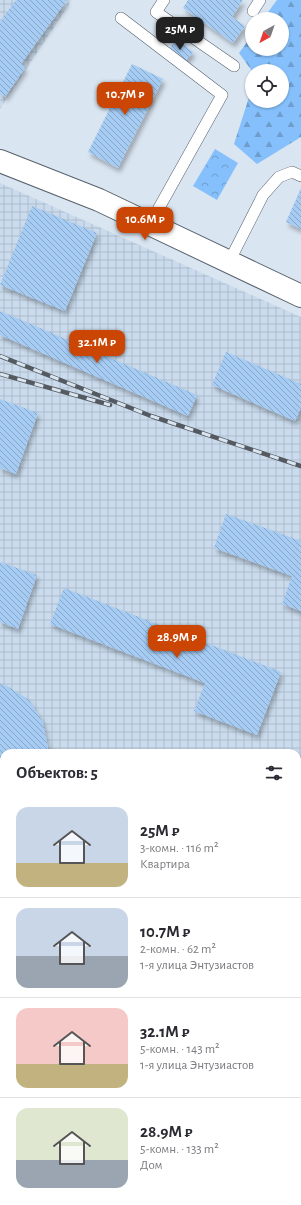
<!DOCTYPE html>
<html lang="ru">
<head>
<meta charset="utf-8">
<style>
	:root { --surface:#fff; --page:#f7f7f7; --text:#2b2b33; --muted:#7c7c81; --line:#e1e1e2; --accent:#cb4504 }
	body { margin:0; font-family:"Alegreya Sans",sans-serif; background:var(--page); color:var(--text); height:100vh; display:flex; flex-direction:column; font-size:15px; white-space:nowrap }
	* { box-sizing:border-box; margin:0 }
	p { font-size:13px; color:var(--muted) }
	.icon { flex:none; width:22px; height:22px; fill:none; stroke:currentColor; stroke-width:2; stroke-linecap:round; stroke-linejoin:round }
	.map { position:relative; flex:1; overflow:hidden }
	.panel { position:absolute; left:0px; top:749px; width:301px; height:456px; display:flex; flex-direction:column; background:var(--surface); border-radius:12px 12px 0 0; box-shadow:0 1px 3px #0004 }
	.panel>* { flex:none }
	.needle { width:26px; rotate:220deg }
	.controls { position:absolute; left:245px; top:12px; display:grid; gap:8px }
	.controls a { display:grid; place-items:center; width:44px; height:44px; border-radius:50%; background:var(--surface); box-shadow:0 1px 3px #0004; font-size:20px }
	.price { position:absolute; translate:-50% -34px; padding:0 9px; border-radius:8px; background:var(--accent); color:#fff; font-size:13px; line-height:26px; filter:drop-shadow(0 1px 2px #0008) }
	.price::after { content:''; position:absolute; left:50%; top:24px; width:12px; height:9px; margin-left:-6px; background:inherit; clip-path:polygon(0 0,100% 0,50% 100%) }
	.price.current { background:#222; color:#fff }
	ul { padding:0; list-style:none }
	li { display:flex; align-items:center; gap:12px; height:100px; padding:0 16px }
	li+li { border-top:1px solid var(--line) }
	li span { display:grid; place-items:center; flex:none; width:112px; height:80px; border-radius:12px; color:#555 }
	li>.icon { margin-inline-start:auto }
	span .icon { width:48px; height:48px; fill:#fffc; stroke-width:1 }
	li b { font-size:17px }
	h2 { display:flex; justify-content:space-between; align-items:center; height:48px; padding:0 16px; font-size:17px }
	.map>svg:first-child { display:block }
</style>
</head>
<body>
<div class="map">
<svg width="301" height="1205" viewBox="0 0 301 1205">
	<defs>
		<pattern id="industrial-grid" width="8" height="8" patternUnits="userSpaceOnUse"><rect width="8" height="8" fill="#cadbed"/><path d="M0 4h8M4 0v8" fill="none" stroke="#aebdcc"/></pattern>
		<pattern id="forest-firs" width="22" height="20" patternUnits="userSpaceOnUse"><rect width="22" height="20" fill="#85c0fc"/><path d="M5 1l3.5 6h-7zM16 11l3.5 6h-7z" fill="#6e9dce"/></pattern>
		<pattern id="park-crowns" width="20" height="18" patternUnits="userSpaceOnUse"><rect width="20" height="18" fill="#85c0fc"/><path d="M2 6a3 3 0 1 1 6 0M12 15a3 3 0 1 1 6 0" fill="none" stroke="#6e9dce"/></pattern>
		<pattern id="building-back-hatch" width="6" height="6" patternUnits="userSpaceOnUse"><rect width="6" height="6" fill="#a6ccf4"/><path d="M-1 5l2 2M0 0l6 6M5-1l2 2" fill="none" stroke="#88a7c7"/></pattern>
		<filter id="shadow"><feDropShadow dx="2.5" dy="4.5" stdDeviation="2" flood-color="#0004"/></filter>
	</defs>
	<rect width="100%" height="100%" fill="#d9e5f1"/>
	<g fill="url(#industrial-grid)">
		<polygon points="0,0 72,0 0,109"/>
		<polygon points="0,183 301,317 301,844 297,843 297,753 4,753 4,1063 0,1062"/>
	</g>
	<polygon fill="url(#forest-firs)" points="277,0 301,0 301,137 257,164 234,144 252,88 252,101 282,101 282,71 252,71 239,53 252,35 252,49 282,49 282,19 263,19"/>
	<polygon fill="url(#park-crowns)" points="215,149 238,163 217,200 193,186"/>
	<g fill="url(#building-back-hatch)" filter="url(#shadow)">
		<polygon points="16,0 67,0 21,64 25,68 5,97 0,93 0,22"/>
		<polygon points="188,0 243,0 232,17 245,26 233,43 183,8"/>
		<polygon points="177,39 193,52 184,63 168,50"/>
		<polygon points="132,64 163,79 118,168 88,152"/>
		<polygon points="301,188 301,229 286,222"/>
		<polygon points="32,206 97,233 65,311 0,285"/>
		<polygon points="0,311 197,395 188,416 0,335"/>
		<polygon points="226,352 301,384 301,408 295,421 212,385"/>
		<polygon points="0,399 38,413 16,474 0,468"/>
		<polygon points="226,514 301,541 301,611 282,604 292,576 214,548"/>
		<polygon points="0,562 37,575 18,629 0,622"/>
		<polygon points="64,588 281,672 257,735 194,711 205,683 50,624"/>
		<polygon points="0,684 7,686 29,700 43,722 48,748 47,753 4,753 4,810 0,811"/>
		<rect x="297" y="778" width="4" height="58"/>
		<polygon points="297,864 301,866 301,933 297,943"/>
		<polygon points="298,1041 301,1042 301,1169 297,1167 297,1045"/>
	</g>
	<g fill="none" stroke-linecap="round" stroke-linejoin="round">
		<defs>
			<g id="lane">
				<polyline points="164,0 156,12 234,66"/>
				<polyline points="253,11 260,0"/>
				<polyline points="121,18 222,95 150,224"/>
				<polyline points="229,262 263,195 279,177 292,172 301,176"/>
				<polyline points="297,979 301,969"/>
				<polyline points="297,1022 301,1024"/>
			</g>
			<polyline id="street" points="0,161 99,200 301,296"/>
			<g id="primary">
				<polyline points="0,1134 4,1136"/>
				<polyline points="0,1175 4,1176"/>
				<polyline points="68,1201 79,1205"/>
				<polyline points="172,1201 183,1205"/>
			</g>
		</defs>
		<use href="#lane" stroke="#58626d" stroke-width="12"/>
		<use href="#street" stroke="#58626d" stroke-width="24"/>
		<use href="#primary" stroke="#58626d" stroke-width="24"/>
		<use href="#lane" stroke="#fff" stroke-width="11"/>
		<use href="#street" stroke="#fff" stroke-width="22"/>
		<use href="#primary" stroke="#fff" stroke-width="22"/>
		<polyline stroke="#545a60" stroke-width="1" points="0,1203 6,1205"/>
		<defs>
			<g id="rail">
				<polyline points="0,356 151,416 301,466"/>
				<polyline points="0,374 110,405"/>
			</g>
		</defs>
		<use href="#rail" stroke="#545a60" stroke-width="4.5"/>
		<use href="#rail" stroke="#d9e5f1" stroke-width="3" stroke-dasharray="9" stroke-linecap="butt"/>
	</g>
</svg>
<div class="controls">
<a><svg class="needle" viewBox="-14 -14 28 28"><path d="M0-13l5 13h-10z" fill="#e53935"/><path d="M0 13l5-13h-10z" fill="#7c7c81"/></svg></a>
<a><svg class="icon" aria-label="locate" viewBox="0 0 24 24"><circle cx="12" cy="12" r="6"/><path d="M12 2v4M12 18v4M2 12h4M18 12h4"/></svg></a>
</div>
<b class="price current" style="left:180px;top:51px">25M ₽</b>
<b class="price" style="left:125px;top:116px">10.7M ₽</b>
<b class="price" style="left:145px;top:241px">10.6M ₽</b>
<b class="price" style="left:97px;top:364px">32.1M ₽</b>
<b class="price" style="left:177px;top:659px">28.9M ₽</b>
<section class="panel">
<h2>Объектов: 5<svg class="icon" aria-label="filters" viewBox="0 0 24 24"><path d="M4 7h16M4 17h16"/><circle cx="9" cy="7" r="2"/><circle cx="15" cy="17" r="2"/></svg></h2>
<ul>
<li><span style="background:linear-gradient(#c9d6e8 70%,#c2b280 0)"><svg class="icon" aria-label="home" viewBox="0 0 24 24"><path d="M3 11l9-7 9 7M6 9v11h12V9"/></svg></span><div><b>25M ₽</b><p>3-комн. · 116 m²</p><p>Квартира</p></div></li>
<li><span style="background:linear-gradient(#c9d6e8 60%,#9aa5b1 0)"><svg class="icon" aria-label="home" viewBox="0 0 24 24"><path d="M3 11l9-7 9 7M6 9v11h12V9"/></svg></span><div><b>10.7M ₽</b><p>2-комн. · 62 m²</p><p>1-я улица Энтузиастов</p></div></li>
<li><span style="background:linear-gradient(#f6c9c9 70%,#c2b280 0)"><svg class="icon" aria-label="home" viewBox="0 0 24 24"><path d="M3 11l9-7 9 7M6 9v11h12V9"/></svg></span><div><b>32.1M ₽</b><p>5-комн. · 143 m²</p><p>1-я улица Энтузиастов</p></div></li>
<li><span style="background:linear-gradient(#dfe7d0 65%,#9aa5b1 0)"><svg class="icon" aria-label="home" viewBox="0 0 24 24"><path d="M3 11l9-7 9 7M6 9v11h12V9"/></svg></span><div><b>28.9M ₽</b><p>5-комн. · 133 m²</p><p>Дом</p></div></li>
</ul>
</section>
</div>
</body>
</html>
